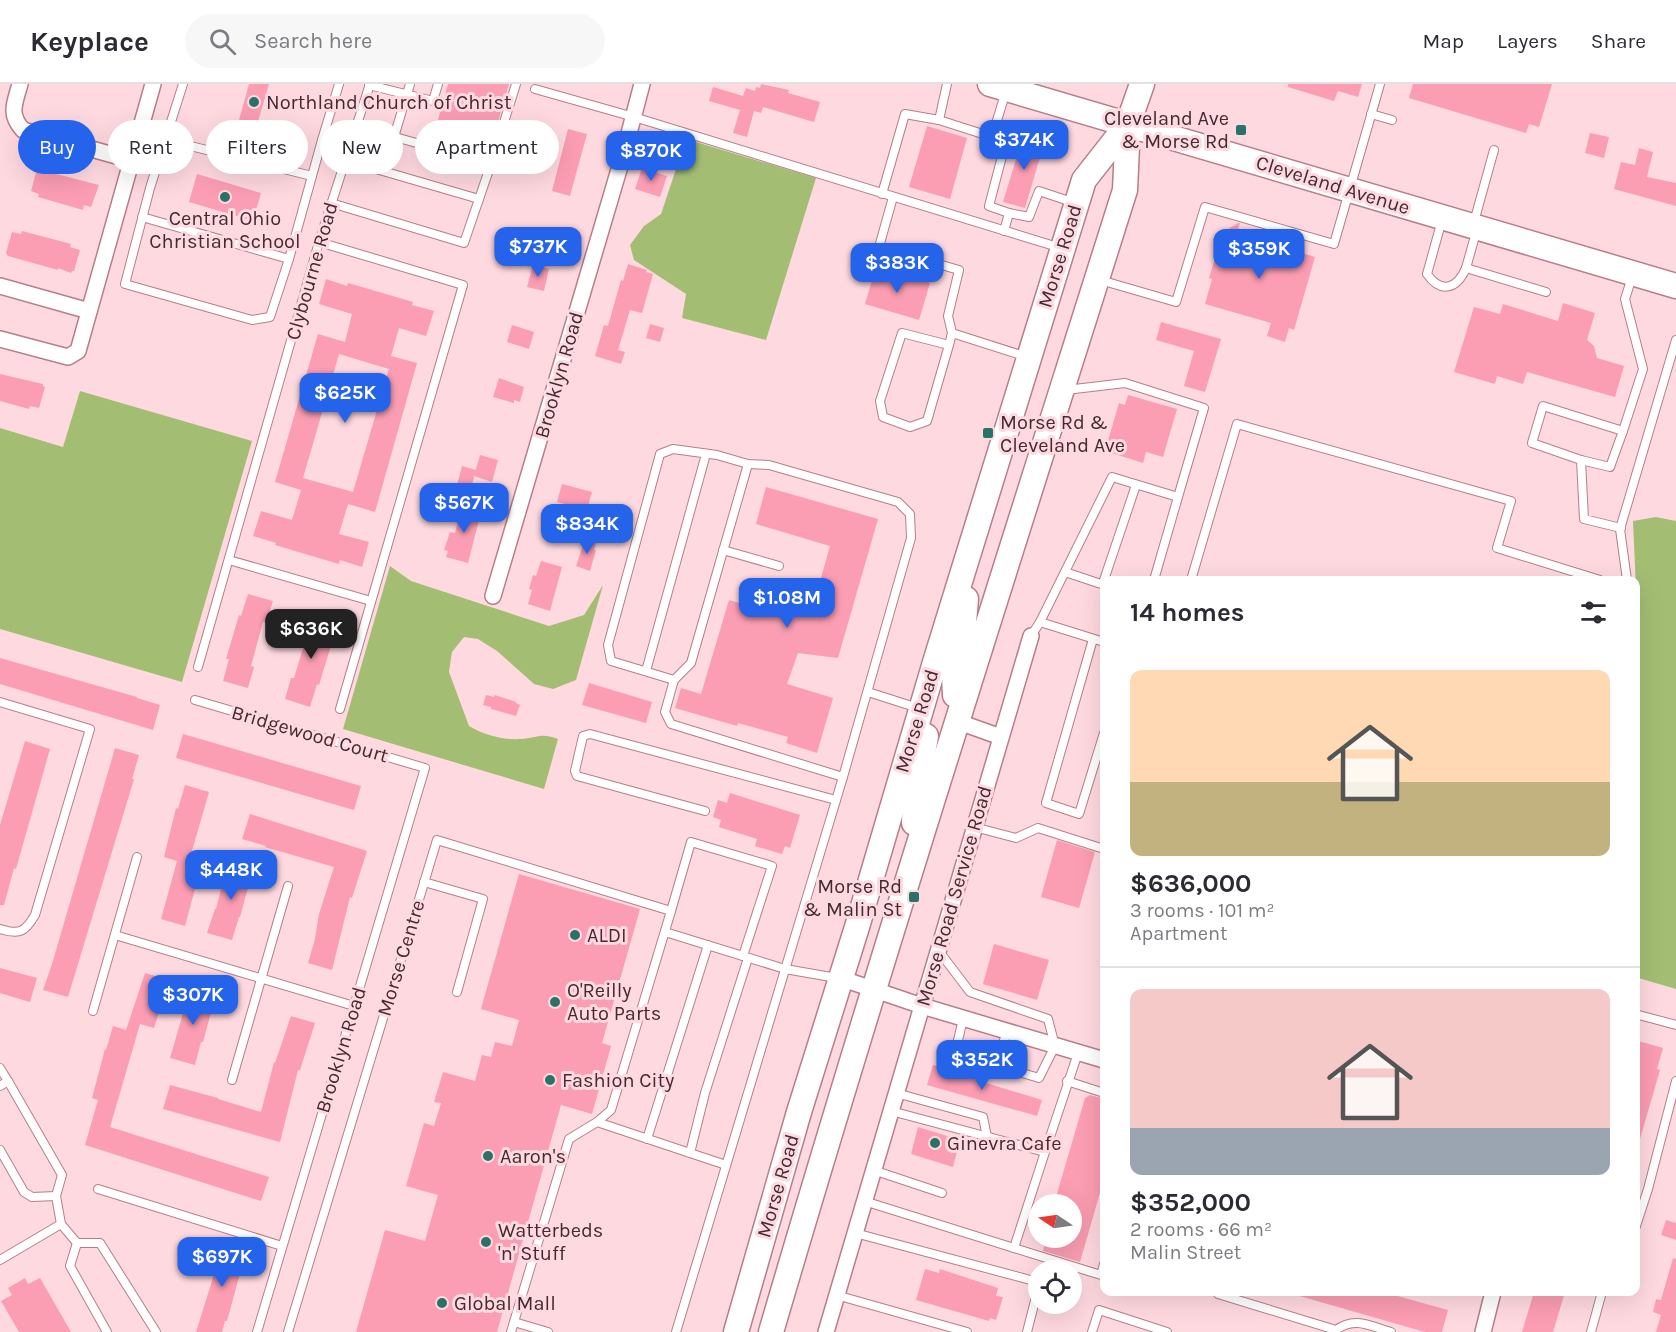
<!DOCTYPE html>
<html lang="en">
<head>
<meta charset="utf-8">
<style>
	:root { --surface:#fff; --page:#f7f7f7; --text:#2b2b33; --muted:#7c7c81; --line:#e1e1e2; --accent:#2563eb }
	body { margin:0; font-family:Karla,sans-serif; background:var(--page); color:var(--text); height:100vh; display:flex; flex-direction:column; font-size:22px; white-space:nowrap }
	* { box-sizing:border-box; margin:0 }
	p { font-size:20px; color:var(--muted) }
	.icon { flex:none; width:33px; height:33px; fill:none; stroke:currentColor; stroke-width:2; stroke-linecap:round; stroke-linejoin:round }
	.map { position:relative; flex:1; overflow:hidden }
	.sheet { position:absolute; left:1100px; top:492px; width:540px; height:720px; display:flex; flex-direction:column; background:var(--surface); border-radius:12px; box-shadow:0 6px 24px #0002 }
	.sheet>* { flex:none }
	.hud { position:absolute; left:18px; top:36px; width:570px; height:54px; display:flex; gap:12px }
	.needle { width:39px; rotate:283deg }
	.controls { position:absolute; left:1028px; top:1110px; display:grid; gap:12px }
	.controls a { display:grid; place-items:center; width:54px; height:54px; border-radius:50%; background:var(--surface); box-shadow:0 6px 24px #0002; font-size:30px }
	.price { position:absolute; translate:-50% -51px; padding:0 14px; border-radius:12px; background:var(--accent); color:#fff; font-size:20px; line-height:39px; filter:drop-shadow(0 2px 3px #0008) }
	.price::after { content:''; position:absolute; left:50%; top:36px; width:18px; height:14px; margin-left:-9px; background:inherit; clip-path:polygon(0 0,100% 0,50% 100%) }
	.price.selected { background:#222; color:#fff }
	ul { padding:0; list-style:none }
	li { display:grid; align-content:center; gap:12px; height:318px; padding:0 30px }
	li+li { border-top:2px solid var(--line) }
	li span { display:grid; place-items:center; height:186px; border-radius:12px; color:#555 }
	li>.icon { margin-inline-start:auto }
	span .icon { width:108px; height:108px; fill:#fffc; stroke-width:1 }
	li b { font-size:26px }
	h2 { display:flex; justify-content:space-between; align-items:center; height:72px; padding:0 30px; font-size:26px }
	.pill { padding:0 21px; border-radius:27px; background:var(--surface); box-shadow:0 6px 24px #0002; font-size:21px; line-height:54px }
	.pill.selected { background:var(--accent); color:#fff }
	header { display:flex; align-items:center; gap:36px; box-sizing:border-box; height:84px; padding:0 30px; background:var(--surface); border-bottom:2px solid var(--line) }
	header strong { font-size:28px }
	nav { display:flex; gap:33px; margin-inline-start:auto; font-size:21px }
	.search { width:420px; height:54px; background:var(--page); display:flex; align-items:center; gap:15px; box-sizing:border-box; padding:0 21px; border-radius:33px; color:var(--muted); font-size:22px }
	.map>svg:first-child { display:block }
</style>
</head>
<body>
<header>
<strong>Keyplace</strong>
<div class="search"><svg class="icon" aria-label="search" viewBox="0 0 24 24"><circle cx="10" cy="10" r="6"/><path d="M15 15l6 6"/></svg>Search here</div>
<nav><a>Map</a><a>Layers</a><a>Share</a></nav>
</header>
<div class="map">
<svg width="1676" height="1248" viewBox="0 0 1676 1248">
	<rect width="100%" height="100%" fill="#ffd9e0"/>
	<g fill="#a3be73">
		<polygon points="686,55 816,94 766,256 682,234 686,210 634,176 630,161 644,142 661,130"/>
		<polygon points="80,307 252,357 182,598 0,545 0,344 63,363"/>
		<polygon points="1656,433 1676,437 1676,905 1635,893 1635,562 1638,550 1633,437"/>
		<path d="M390 482 411 497 549 542 584 531 603 501 576 596 553 605 534 600 497 567 478 555 464 553 452 568 449 588 469 642C484 651 502 656 520 655 537 654 541 648 558 655L544 705 343 645Z"/>
	</g>
	<g fill="#fb9db3" fill-rule="evenodd">
		<polygon points="249,0 269,0 257,41 239,36"/>
		<polygon points="448,0 509,0 493,55 437,39"/>
		<polygon points="761,0 789,6 788,9 820,18 814,38 763,23 761,29 754,27 747,53 733,49 740,26 709,17 713,3 743,12 746,4 755,7 756,3 760,4"/>
		<polygon points="1288,0 1362,0 1358,13 1338,7 1334,17 1288,3"/>
		<polygon points="1413,0 1552,0 1539,43 1529,40 1526,49 1409,14"/>
		<polygon points="927,42 967,54 950,115 909,103"/>
		<polygon points="568,45 587,50 570,112 552,107"/>
		<polygon points="655,48 680,56 676,71 650,63"/>
		<polygon points="1024,49 1045,56 1025,124 1003,118"/>
		<polygon points="1590,49 1609,53 1604,74 1585,69"/>
		<polygon points="1639,64 1653,68 1647,93 1676,99 1676,122 1614,105 1621,78 1635,81"/>
		<polygon points="517,65 537,71 532,88 512,82"/>
		<polygon points="642,84 667,92 660,113 635,105"/>
		<polygon points="37,85 99,101 91,123 84,121 83,126 38,113 39,110 31,107"/>
		<polygon points="197,90 261,109 253,137 189,118"/>
		<polygon points="1238,139 1240,139 1238,146 1277,158 1276,161 1315,173 1294,246 1289,244 1285,258 1267,252 1271,239 1205,220 1212,195 1209,194 1223,148"/>
		<polygon points="22,147 71,160 70,163 80,166 74,187 72,187 71,189 58,184 58,186 8,172 6,169 12,148 21,150"/>
		<polygon points="628,180 647,186 646,188 653,190 642,229 630,226 618,266 625,268 621,280 595,272 604,241 608,242 621,196 623,197"/>
		<polygon points="533,181 549,185 544,207 527,203"/>
		<polygon points="876,183 930,199 919,236 865,220"/>
		<path d="M326 195 347 202 348 199 355 201 413 218 412 221 434 227 426 252 399 244 391 272 417 279 375 428 348 420 339 450 369 458 362 483 340 476 339 480 275 461 276 459 253 452 261 427 292 436 301 406 275 398 295 329 318 250 345 258 352 230 319 220ZM339 270 389 285 353 408 303 394Z"/>
		<polygon points="1563,219 1595,229 1587,256 1594,262 1597,274 1624,282 1615,313 1527,288 1523,300 1497,292 1495,300 1454,288 1474,223 1500,230 1503,220 1558,237"/>
		<polygon points="1161,238 1221,255 1205,308 1184,302 1194,267 1156,256"/>
		<polygon points="650,240 664,244 660,258 646,254"/>
		<polygon points="512,241 534,248 529,265 507,258"/>
		<polygon points="0,290 43,300 43,302 45,303 39,324 30,322 29,325 0,317"/>
		<polygon points="499,294 524,303 520,318 514,316 514,319 493,313"/>
		<polygon points="1128,311 1177,325 1163,373 1146,368 1143,379 1105,367 1119,319 1125,321"/>
		<polygon points="480,371 498,376 492,398 474,392"/>
		<polygon points="462,382 476,386 467,419 453,416"/>
		<polygon points="562,400 592,408 587,426 557,418"/>
		<polygon points="766,403 878,435 838,574 798,569 787,600 833,614 817,669 786,659 788,653 738,639 737,642 675,624 681,604 701,610 729,516 750,522 753,514 781,522 783,516 792,517 796,502 817,508 830,462 756,440"/>
		<polygon points="463,418 482,424 468,479 446,473 448,467 444,466 450,448 455,449"/>
		<polygon points="577,428 598,434 595,447 573,441"/>
		<polygon points="585,455 596,459 594,466 596,466 590,487 576,482"/>
		<polygon points="541,477 562,483 550,527 528,520 532,506 529,505 533,491 536,492"/>
		<polygon points="248,510 273,517 266,539 263,538 251,582 254,583 248,604 223,597 229,575 226,575 239,531 241,532"/>
		<polygon points="310,529 335,536 329,557 332,558 330,565 319,601 317,600 310,623 285,615 291,594 294,594 307,551 304,550"/>
		<polygon points="0,574 137,613 137,614 160,621 153,646 0,600"/>
		<polygon points="589,599 652,618 646,639 582,621"/>
		<polygon points="486,611 494,613 495,611 516,618 516,619 520,621 516,632 491,625 491,623 483,621"/>
		<polygon points="183,650 361,702 354,726 176,674"/>
		<polygon points="25,657 50,665 16,785 14,784 4,821 0,821 0,741"/>
		<polygon points="115,664 139,671 132,695 134,695 68,913 43,906 52,880"/>
		<polygon points="185,701 209,708 185,791 198,794 185,842 161,835 177,777 164,773 176,724 178,725"/>
		<polygon points="730,709 800,731 790,764 785,762 782,770 755,762 757,755 719,743 721,736 713,733 718,716 727,719"/>
		<polygon points="250,730 367,767 352,814 350,813 332,886 308,879 315,855 319,830 334,783 265,763 266,762 242,755"/>
		<polygon points="1057,756 1095,768 1079,824 1041,813"/>
		<polygon points="228,778 253,785 240,833 239,833 232,856 207,849 215,825 216,825"/>
		<polygon points="519,790 640,825 602,959 611,962 592,1030 561,1021 497,1248 356,1248 385,1146 425,1157 438,1111 406,1102 424,1039 434,1042 441,1019 434,1018 443,988 475,997 482,971 491,973 495,958 512,962 519,936 481,925"/>
		<polygon points="994,860 1049,876 1037,916 983,900"/>
		<polygon points="0,884 37,894 30,918 0,909"/>
		<polygon points="145,889 169,896 154,944 140,940 110,1043 269,1093 261,1117 85,1061 98,1016 92,1014 105,965 106,966 113,942 126,946"/>
		<polygon points="191,902 216,910 203,958 201,958 195,981 170,974"/>
		<polygon points="291,932 315,939 300,986 298,986 280,1058 163,1025 170,1001 218,1014 218,1015 261,1028 274,978 275,979"/>
		<polygon points="1635,956 1663,964 1657,985 1660,986 1638,1062 1635,1062"/>
		<polygon points="933,981 963,990 963,992 1042,1016 1037,1032 927,1001"/>
		<polygon points="1090,1011 1104,1015 1104,1095 1080,1178 1043,1167 1044,1162 1036,1154 1071,1154 1071,1120 1054,1120 1085,1014"/>
		<polygon points="918,1043 960,1056 953,1083 911,1070"/>
		<polygon points="1666,1136 1676,1139 1676,1156 1661,1151"/>
		<polygon points="223,1157 247,1164 227,1237 225,1237 222,1248 196,1248 217,1181 216,1181"/>
		<polygon points="1673,1174 1676,1175 1676,1248 1656,1248 1661,1231 1653,1228 1656,1215 1661,1216"/>
		<polygon points="925,1185 939,1189 940,1185 998,1204 996,1212 1003,1213 996,1236 990,1234 989,1237 916,1216"/>
		<polygon points="25,1194 28,1200 40,1194 71,1248 19,1248 1,1217 12,1211 8,1204"/>
		<polygon points="1297,1208 1383,1208 1448,1226 1442,1248 1425,1248 1296,1211"/>
		<polygon points="1534,1208 1565,1208 1553,1248 1522,1248"/>
	</g>
	<g fill="none" stroke-linecap="round" stroke-linejoin="round">
		<defs>
			<g id="service">
				<polyline points="183,0 150,104 125,200 252,236 270,233 289,175 322,56 349,63"/>
				<polyline points="369,1 433,17 438,0"/>
				<polyline points="535,5 634,33 1061,164"/>
				<polyline points="1371,30 1392,36"/>
				<polyline points="939,36 992,53 1006,7"/>
				<polyline points="356,42 491,80 516,0"/>
				<polyline points="394,53 410,0"/>
				<polyline points="992,53 1006,57 989,122 1009,129 1004,147"/>
				<polyline points="166,56 312,92"/>
				<polyline points="322,56 339,0"/>
				<polyline points="345,76 479,115"/>
				<polyline points="882,110 905,30 939,36 947,0"/>
				<polyline points="893,113 879,163 959,186 948,232 952,249 1027,273"/>
				<polyline points="331,119 464,159 491,80"/>
				<polyline points="1009,129 1029,133 1039,107 1075,119"/>
				<polyline points="142,133 289,175"/>
				<path d="M1442 136 1427 190C1441 210 1457 205 1466 184"/>
				<polyline points="1474,138 1494,66"/>
				<polyline points="1477,145 1466,184 1546,208"/>
				<polyline points="319,158 463,201 340,625"/>
				<polyline points="1100,196 1176,218 1205,123 1334,160 1380,0"/>
				<polyline points="949,261 902,249 880,317 883,333 910,343 927,337 949,261 952,249"/>
				<polyline points="1581,376 1610,383 1623,347"/>
				<polyline points="748,380 691,579 674,596 665,628 671,640 843,693"/>
				<polyline points="1621,444 1584,435 1581,376 1532,359 1543,322 1623,347 1643,285 1625,215 1632,193"/>
				<polyline points="723,466 779,482"/>
				<polyline points="229,476 371,517"/>
				<polyline points="1065,488 1104,501"/>
				<polyline points="1104,496 1136,401"/>
				<polyline points="1154,496 1178,413"/>
				<polyline points="1191,496 1237,340 1511,417 1497,464 1600,496"/>
				<polyline points="1627,496 1620,445 1676,256"/>
				<polyline points="1040,538 1112,393 1178,413 1204,324 1125,299 1066,306"/>
				<polyline points="1031,552 1040,538 1104,558"/>
				<polyline points="1093,555 1046,719 1079,730 1104,649"/>
				<polyline points="198,583 319,158 370,0"/>
				<polyline points="646,587 706,370"/>
				<polyline points="674,596 611,577 608,561 660,370 673,365 717,371 748,380 769,381 898,418 910,430 911,454 843,693 676,1248"/>
				<polyline points="868,608 918,624"/>
				<polyline points="195,616 425,684 257,1248"/>
				<path d="M0 618 90 645 35 831C25 848 20 851 0 845"/>
				<polyline points="705,727 577,692 575,687 583,652 590,650 836,716"/>
				<polyline points="974,743 1016,754 1038,744 1104,765"/>
				<polyline points="424,798 483,815 457,908"/>
				<polyline points="671,827 691,758 772,782 743,872"/>
				<polyline points="665,848 785,885 837,894"/>
				<polyline points="115,851 354,922"/>
				<polyline points="938,866 970,908 1048,935 1055,962 1039,994 955,969 963,935"/>
				<polyline points="93,927 137,773"/>
				<polyline points="1635,930 1676,941"/>
				<polyline points="995,981 1007,948"/>
				<polyline points="0,984 8,997"/>
				<polyline points="232,996 288,802"/>
				<polyline points="1067,997 1104,1009"/>
				<polyline points="0,1002 8,997 62,1091 56,1112 61,1140 77,1159"/>
				<polyline points="896,1009 983,1033 987,1053"/>
				<polyline points="647,1055 708,861"/>
				<polyline points="0,1066 24,1108 32,1113 56,1112"/>
				<polyline points="1045,1068 1078,969"/>
				<polyline points="690,1069 705,1009 748,874"/>
				<polyline points="873,1086 942,1109"/>
				<polyline points="98,1105 282,1162"/>
				<polyline points="864,1117 1014,1164 1045,1068 891,1027"/>
				<polyline points="1635,1145 1648,1105 1676,997"/>
				<polyline points="855,1149 1038,1198"/>
				<polyline points="77,1159 100,1159 156,1248"/>
				<polyline points="77,1159 70,1182 107,1248"/>
				<polyline points="1014,1164 1101,1191 1104,1180"/>
				<polyline points="0,1176 61,1140"/>
				<path d="M1219 1208 1218 1210 1336 1246C1355 1232 1370 1242 1391 1248"/>
				<polyline points="836,1211 967,1248"/>
				<polyline points="514,1238 548,1248"/>
				<polyline points="288,1248 437,756 671,827 611,1026 597,1038"/>
				<polyline points="511,1248 569,1055 597,1038 726,1081"/>
				<polyline points="1027,1248 1038,1205"/>
				<polyline points="1092,1248 1099,1226 1167,1248"/>
				<polyline points="1591,1248 1602,1208"/>
			</g>
			<g id="minor">
				<path d="M20 0C15 19 8 30 23 46L131 76"/>
				<polyline points="0,202 89,227"/>
				<polyline points="0,255 68,273 78,267 153,0"/>
				<polyline points="493,512 623,72 642,0"/>
				<polyline points="956,637 1001,653"/>
				<polyline points="840,894 922,922 1104,976"/>
				<polyline points="826,1248 1031,552"/>
				<polyline points="1483,1248 1493,1208"/>
			</g>
			<g id="primary">
				<polyline points="990,0 1676,202"/>
				<polyline points="955,611 954,591 963,549 966,515"/>
				<polyline points="914,739 915,717 926,652"/>
				<polyline points="736,1248 799,1028 857,843 936,575 1084,96 1128,40"/>
				<path d="M771 1248C883 866 1005 486 1125 106L1128 40 1142 0"/>
			</g>
		</defs>
		<use href="#service" stroke="#b77e8a" stroke-width="10"/>
		<use href="#minor" stroke="#b77e8a" stroke-width="18"/>
		<use href="#primary" stroke="#b77e8a" stroke-width="27"/>
		<use href="#service" stroke="#fff" stroke-width="8"/>
		<use href="#minor" stroke="#fff" stroke-width="15"/>
		<use href="#primary" stroke="#fff" stroke-width="24"/>
	</g>
	<g fill="#2a7269" stroke="#ffd9e0" stroke-width="2">
		<circle cx="254" cy="18" r="6"/>
		<rect x="1235" y="40" width="12" height="12" rx="3"/>
		<circle cx="225" cy="113" r="6"/>
		<rect x="982" y="343" width="12" height="12" rx="3"/>
		<rect x="908" y="807" width="12" height="12" rx="3"/>
		<circle cx="575" cy="851" r="6"/>
		<circle cx="555" cy="918" r="6"/>
		<circle cx="550" cy="996" r="6"/>
		<circle cx="935" cy="1059" r="6"/>
		<circle cx="488" cy="1072" r="6"/>
		<circle cx="486" cy="1158" r="6"/>
		<circle cx="442" cy="1219" r="6"/>
	</g>
	<g text-anchor="middle" dominant-baseline="central" stroke-width="6" stroke-linejoin="round" paint-order="stroke">
		<g font-size="20" fill="#422a30" stroke="#ffd9e0" text-anchor="start">
			<text x="266" y="18">Northland Church of Christ</text>
			<text x="1229" y="34" text-anchor="end">Cleveland Ave<tspan x="1229" dy="23">&amp; Morse Rd</tspan></text>
			<text x="225" y="134" text-anchor="middle">Central Ohio<tspan x="225" dy="23">Christian School</tspan></text>
			<text x="1000" y="338">Morse Rd &amp;<tspan x="1000" dy="23">Cleveland Ave</tspan></text>
			<text x="902" y="802" text-anchor="end">Morse Rd<tspan x="902" dy="23">&amp; Malin St</tspan></text>
			<text x="587" y="851">ALDI</text>
			<text x="567" y="906">O'Reilly<tspan x="567" dy="23">Auto Parts</tspan></text>
			<text x="562" y="996">Fashion City</text>
			<text x="947" y="1059">Ginevra Cafe</text>
			<text x="500" y="1072">Aaron's</text>
			<text x="498" y="1146">Watterbeds<tspan x="498" dy="23">'n' Stuff</tspan></text>
			<text x="454" y="1219">Global Mall</text>
		</g>
		<g font-size="20" fill="#422a30" stroke="#ffd9e0">
			<text transform="translate(1333 101) rotate(17)">Cleveland Avenue</text>
			<text transform="translate(1060 172) rotate(-73)">Morse Road</text>
			<text transform="translate(312 187) rotate(-74)">Clybourne Road</text>
			<text transform="translate(559 291) rotate(-74)">Brooklyn Road</text>
			<text transform="translate(917 637) rotate(-73)">Morse Road</text>
			<text transform="translate(310 650) rotate(16)">Bridgewood Court</text>
			<text transform="translate(954 812) rotate(-74)">Morse Road Service Road</text>
			<text transform="translate(401 874) rotate(-73)">Morse Centre</text>
			<text transform="translate(341 966) rotate(-73)">Brooklyn Road</text>
			<text transform="translate(778 1102) rotate(-74)">Morse Road</text>
		</g>
	</g>
</svg>
<div class="controls">
<a><svg class="needle" viewBox="-14 -14 28 28"><path d="M0-13l5 13h-10z" fill="#e53935"/><path d="M0 13l5-13h-10z" fill="#7c7c81"/></svg></a>
<a><svg class="icon" aria-label="locate" viewBox="0 0 24 24"><circle cx="12" cy="12" r="6"/><path d="M12 2v4M12 18v4M2 12h4M18 12h4"/></svg></a>
</div>
<b class="price" style="left:1024px;top:87px">$374K</b>
<b class="price" style="left:651px;top:98px">$870K</b>
<b class="price" style="left:538px;top:194px">$737K</b>
<b class="price" style="left:1259px;top:196px">$359K</b>
<b class="price" style="left:897px;top:210px">$383K</b>
<b class="price" style="left:345px;top:340px">$625K</b>
<b class="price" style="left:464px;top:450px">$567K</b>
<b class="price" style="left:587px;top:471px">$834K</b>
<b class="price" style="left:787px;top:545px">$1.08M</b>
<b class="price selected" style="left:311px;top:576px">$636K</b>
<b class="price" style="left:231px;top:817px">$448K</b>
<b class="price" style="left:193px;top:942px">$307K</b>
<b class="price" style="left:982px;top:1007px">$352K</b>
<b class="price" style="left:222px;top:1204px">$697K</b>
<div class="hud">
<a class="pill selected">Buy</a>
<a class="pill">Rent</a>
<a class="pill">Filters</a>
<a class="pill">New</a>
<a class="pill">Apartment</a>
</div>
<section class="sheet">
<h2>14 homes<svg class="icon" aria-label="filters" viewBox="0 0 24 24"><path d="M4 7h16M4 17h16"/><circle cx="9" cy="7" r="2"/><circle cx="15" cy="17" r="2"/></svg></h2>
<ul>
<li><span style="background:linear-gradient(#ffd9b3 60%,#c2b280 0)"><svg class="icon" aria-label="home" viewBox="0 0 24 24"><path d="M3 11l9-7 9 7M6 9v11h12V9"/></svg></span><div><b>$636,000</b><p>3 rooms · 101 m²</p><p>Apartment</p></div></li>
<li><span style="background:linear-gradient(#f6c9c9 75%,#9aa5b1 0)"><svg class="icon" aria-label="home" viewBox="0 0 24 24"><path d="M3 11l9-7 9 7M6 9v11h12V9"/></svg></span><div><b>$352,000</b><p>2 rooms · 66 m²</p><p>Malin Street</p></div></li>
</ul>
</section>
</div>
</body>
</html>
